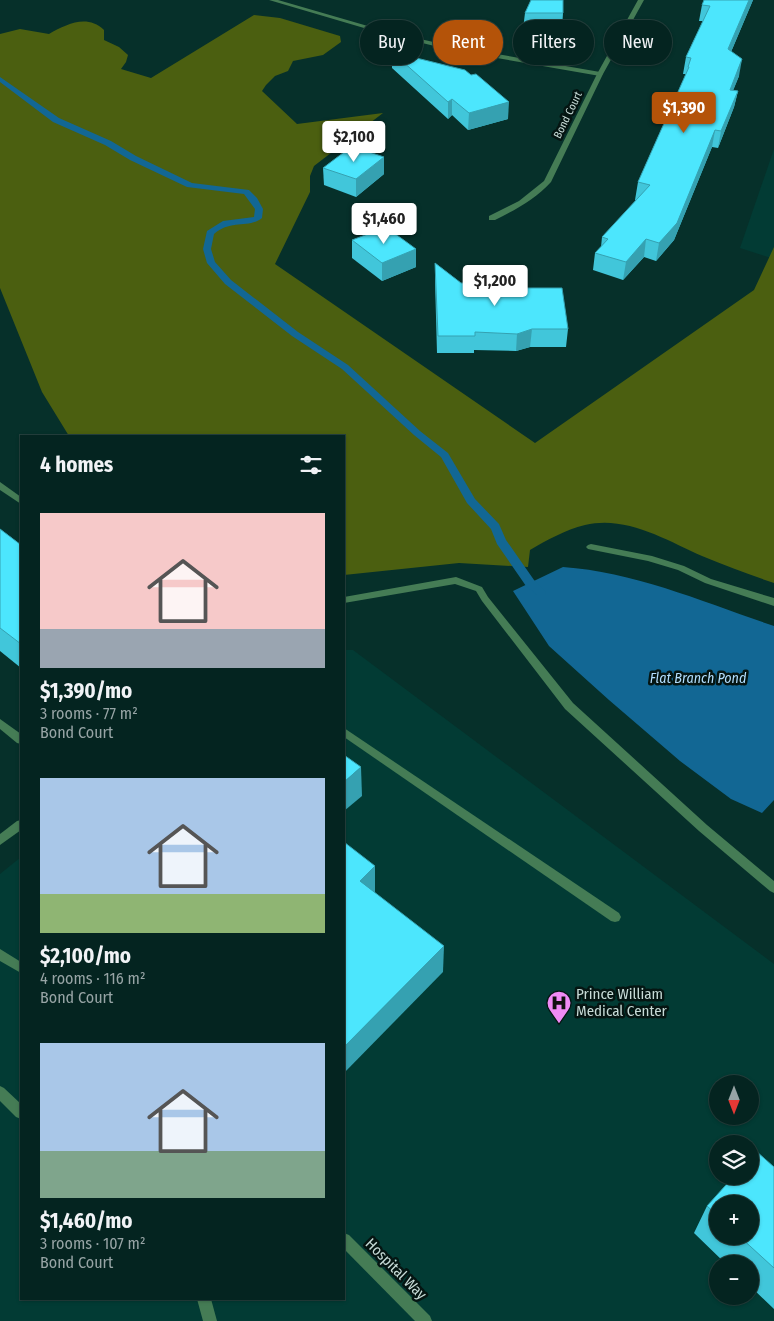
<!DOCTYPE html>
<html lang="en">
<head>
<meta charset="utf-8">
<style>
	:root { --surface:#042420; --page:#12302d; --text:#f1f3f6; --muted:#97a4a5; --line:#25413e; --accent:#b45309 }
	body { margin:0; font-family:"Fira Sans Condensed",sans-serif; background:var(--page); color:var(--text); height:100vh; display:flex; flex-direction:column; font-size:19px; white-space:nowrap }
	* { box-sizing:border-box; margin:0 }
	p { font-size:16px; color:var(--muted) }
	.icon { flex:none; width:28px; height:28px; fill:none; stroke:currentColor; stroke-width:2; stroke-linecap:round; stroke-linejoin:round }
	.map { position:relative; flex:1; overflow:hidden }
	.side { position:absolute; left:20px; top:435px; width:325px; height:865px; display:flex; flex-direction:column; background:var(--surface); border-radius:0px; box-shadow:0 1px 4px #0004,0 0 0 1px var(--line) }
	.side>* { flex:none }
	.banner { position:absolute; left:360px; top:20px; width:339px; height:45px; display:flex; gap:10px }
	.needle { width:32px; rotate:180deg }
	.fabs { position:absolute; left:709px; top:1075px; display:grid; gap:10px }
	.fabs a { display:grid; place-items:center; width:50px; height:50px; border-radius:50%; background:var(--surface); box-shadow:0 1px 4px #0004,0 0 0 1px var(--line); font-size:25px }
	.price { position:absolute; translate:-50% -42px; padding:0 11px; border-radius:5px; background:#fff; color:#222; font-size:16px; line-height:32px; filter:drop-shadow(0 1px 2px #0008) }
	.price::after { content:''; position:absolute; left:50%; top:30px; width:15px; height:11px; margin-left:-8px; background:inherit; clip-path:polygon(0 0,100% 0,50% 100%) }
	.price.active { background:var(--accent); color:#fff }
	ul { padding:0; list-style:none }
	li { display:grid; align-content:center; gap:10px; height:265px; padding:0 20px }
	li span { display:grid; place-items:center; height:155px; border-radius:0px; color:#555 }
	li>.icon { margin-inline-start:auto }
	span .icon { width:90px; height:90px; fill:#fffc; stroke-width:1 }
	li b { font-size:21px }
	h2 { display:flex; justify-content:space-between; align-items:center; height:60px; padding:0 20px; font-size:21px }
	.pill { padding:0 18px; border-radius:22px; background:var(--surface); box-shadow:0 1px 4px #0004,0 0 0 1px var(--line); font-size:18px; line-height:45px }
	.pill.active { background:var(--accent); color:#fff }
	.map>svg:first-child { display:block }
</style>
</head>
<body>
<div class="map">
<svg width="774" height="1321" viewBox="0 0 774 1321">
	<rect width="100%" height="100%" fill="#06302a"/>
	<g fill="#023b34" fill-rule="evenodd">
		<polygon points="774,149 774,259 740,248"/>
		<path d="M344 650H353L774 964V1321H0V874L21 857V1299H344ZM718 1084H750V1116H718ZM718 1144H750V1176H718ZM718 1204H750V1236H718ZM718 1264H750V1296H718Z"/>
	</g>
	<path fill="#4b5f10" d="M254 15 280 18 340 36 341 42 323 55 293 61 288 71 275 76 266 85 262 91 297 124 383 113 314 166 310 176V192L275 264 535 443 754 290 774 247V583C750 575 726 566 702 556 666 540 626 515 585 525 565 530 547 540 530 550L528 567 459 563 344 575V436H69L42 392 0 288V34L20 29 49 34C67 24 87 14 104 30V40L119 47 128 55 126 62 121 69 151 78Z"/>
	<path fill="#126794" d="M563 567C635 572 706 603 774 626V800L762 813 731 799 680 761 609 700 549 646 513 591Z"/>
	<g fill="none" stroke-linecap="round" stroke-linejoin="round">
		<path fill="#126794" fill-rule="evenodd" d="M0 77 59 118 111 141 136 156 192 183 249 190 257 198 263 209 262 218C248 229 231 219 214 234L211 249 215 262 231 280 298 332 348 365 420 431 448 453 475 499 499 524 506 540 534 580 546 592 545 595H537L526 586 497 544 491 529 467 503 441 457 414 435 342 369 292 336 225 284 207 263 203 249 207 231 223 221 254 217 255 209 244 194 187 187 130 160 105 145 53 122 0 82Z"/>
		<g fill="#457c55" fill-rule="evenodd">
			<polygon points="269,0 278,0 385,31 451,46 600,72 603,74 600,76 451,50 381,33"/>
			<polygon points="0,482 21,497 21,504 0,490"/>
			<polygon points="591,544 652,556 684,566 711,579 774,598 774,606 705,583 678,570 648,561 588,549 586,547 588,545"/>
			<polygon points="456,577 482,587 488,597 573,703 707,825 774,881 774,893 770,891 699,831 565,709 482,601 476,591 455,584 344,603 344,597"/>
			<polygon points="0,719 21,734 21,744 17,743 0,729"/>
			<polygon points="344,728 619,913 621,917 619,921 615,922 611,921 344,737"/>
			<polygon points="0,1086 4,1088 21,1104 21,1119 16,1117 0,1101"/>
			<polygon points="197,1299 211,1299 217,1321 203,1321"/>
		</g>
		<g fill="#457c55" fill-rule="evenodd">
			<path d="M638 0H644L603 74 551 182C536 199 515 210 495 220H489V216L519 201 544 181 597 74Z"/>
			<polygon points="21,820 21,830 0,845 0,834 17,821"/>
			<polygon points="0,949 21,962 21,973 0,961"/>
			<polygon points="344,1233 349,1235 430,1316 432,1321 415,1321 344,1249"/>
		</g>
	</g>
	<g fill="#41c6da" fill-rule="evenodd">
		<polygon points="753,0 731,52 739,76 733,90 738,91 734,107 718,148 712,147 674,240 656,261 644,257 623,280 593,270 595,253 601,247 602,237 637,200 635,200 638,182 686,74 683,74 686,57 703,21 699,21 702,5"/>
		<polygon points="525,13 563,13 562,30 523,29"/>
		<polygon points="392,52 508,119 468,130 452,115 448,119 392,68"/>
		<polygon points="384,157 384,174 356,197 324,185 323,168"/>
		<polygon points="352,240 416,249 416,267 382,281 352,258"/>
		<polygon points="435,263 461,283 524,288 568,329 566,347 530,347 516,351 474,350 474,353 437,353 435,281"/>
		<polygon points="0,529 21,545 21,668 0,651"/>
		<path d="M774 1167V1309L750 1286V1264H726L694 1233 707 1206ZM718 1204 750 1236H718Z"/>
	</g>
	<g fill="#35a1b1">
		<polygon points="749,0 753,0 725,66 728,49"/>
		<polygon points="742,59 739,76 727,106 730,90"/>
		<polygon points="738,91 734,107 718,148 721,131"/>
		<polygon points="452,99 452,115 448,119 448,102"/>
		<polygon points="509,102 508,119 468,130 469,113"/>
		<polygon points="715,130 712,147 674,240 656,261 659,243"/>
		<polygon points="384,157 384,174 356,197 356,179"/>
		<polygon points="646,239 644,257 623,280 626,262"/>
		<polygon points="416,249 416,267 382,281 382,263"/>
		<polygon points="532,329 530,347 516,351 517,334"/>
		<polygon points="361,767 362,796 344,811 344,782"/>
		<polygon points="375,866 375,893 360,881"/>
		<polygon points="444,946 443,972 344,1073 344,1047"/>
	</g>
	<g fill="#4ce6fd" stroke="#35a1b1">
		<polygon points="531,0 563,0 563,13 525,13"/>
		<polygon points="704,0 749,0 728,49 742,59 730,90 738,91 721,131 715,130 677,223 659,243 646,239 626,262 595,253 608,239 602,237 650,185 638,182 689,67 688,67 691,58 686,57 710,6 702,5"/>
		<polygon points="392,52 465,70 471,75 476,74 509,102 469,113 452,99 448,102"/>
		<polygon points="352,146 384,157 356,179 323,168"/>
		<polygon points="386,227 416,249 382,263 352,240"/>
		<polygon points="435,263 461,283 524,283 524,288 562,288 568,329 532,329 517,334 475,332 475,336 438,336"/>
		<polygon points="0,529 21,545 21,644 0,628"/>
		<polygon points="344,755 361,767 344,782"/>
		<polygon points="344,842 375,866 360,881 444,946 344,1047"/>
		<polygon points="756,1151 774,1167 774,1268 739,1236 750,1236 750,1204 718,1204 718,1216 707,1206 734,1176 750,1176 750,1158"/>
	</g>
	<defs>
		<symbol id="hospital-pin" viewBox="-11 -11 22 30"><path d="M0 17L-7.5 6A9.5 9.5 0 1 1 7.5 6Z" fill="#f08bf5" stroke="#051512"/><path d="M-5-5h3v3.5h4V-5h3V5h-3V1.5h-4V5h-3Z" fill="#111"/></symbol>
	</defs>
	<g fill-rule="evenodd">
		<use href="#hospital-pin" x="545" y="989" width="28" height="38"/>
	</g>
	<g text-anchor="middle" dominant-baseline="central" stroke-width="5" stroke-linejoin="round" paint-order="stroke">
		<g font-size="11" fill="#c7dbd7" stroke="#051512">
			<text transform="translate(568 115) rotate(-64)">Bond Court</text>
		</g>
		<g font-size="14" font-style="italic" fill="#b3dfff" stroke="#051512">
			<text x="698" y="678">Flat Branch Pond</text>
		</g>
		<g font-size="15" fill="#c7dbd7" stroke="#051512" text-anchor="start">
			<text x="576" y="994">Prince William<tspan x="576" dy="17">Medical Center</tspan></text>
		</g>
		<g font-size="15" fill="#c7dbd7" stroke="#051512">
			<text transform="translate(396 1269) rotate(45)">Hospital Way</text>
		</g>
	</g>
</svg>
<div class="fabs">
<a><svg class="needle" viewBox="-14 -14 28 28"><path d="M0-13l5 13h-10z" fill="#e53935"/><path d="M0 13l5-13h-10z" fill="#97a4a5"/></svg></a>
<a><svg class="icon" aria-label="layers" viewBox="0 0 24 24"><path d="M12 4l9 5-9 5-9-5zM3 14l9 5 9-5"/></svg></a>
<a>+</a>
<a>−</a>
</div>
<b class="price active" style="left:684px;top:134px">$1,390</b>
<b class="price" style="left:354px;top:163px">$2,100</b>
<b class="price" style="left:384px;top:245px">$1,460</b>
<b class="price" style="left:495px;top:307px">$1,200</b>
<div class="banner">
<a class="pill">Buy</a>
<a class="pill active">Rent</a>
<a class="pill">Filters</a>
<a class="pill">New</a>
</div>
<section class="side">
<h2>4 homes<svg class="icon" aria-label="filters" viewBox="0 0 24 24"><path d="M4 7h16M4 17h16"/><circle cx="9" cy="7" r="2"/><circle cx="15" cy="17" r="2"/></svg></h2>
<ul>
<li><span style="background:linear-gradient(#f6c9c9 75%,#9aa5b1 0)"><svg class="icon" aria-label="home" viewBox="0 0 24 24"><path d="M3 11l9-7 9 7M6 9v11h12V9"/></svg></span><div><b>$1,390/mo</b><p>3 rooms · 77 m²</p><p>Bond Court</p></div></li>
<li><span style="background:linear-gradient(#a9c7e8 75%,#8fb573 0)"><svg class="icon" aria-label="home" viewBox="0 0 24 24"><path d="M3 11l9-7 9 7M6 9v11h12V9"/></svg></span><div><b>$2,100/mo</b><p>4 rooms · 116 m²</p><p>Bond Court</p></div></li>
<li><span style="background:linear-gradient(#a9c7e8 70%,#7fa58c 0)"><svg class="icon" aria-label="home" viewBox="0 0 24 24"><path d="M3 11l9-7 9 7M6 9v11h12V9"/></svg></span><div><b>$1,460/mo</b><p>3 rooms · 107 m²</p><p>Bond Court</p></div></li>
</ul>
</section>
</div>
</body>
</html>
